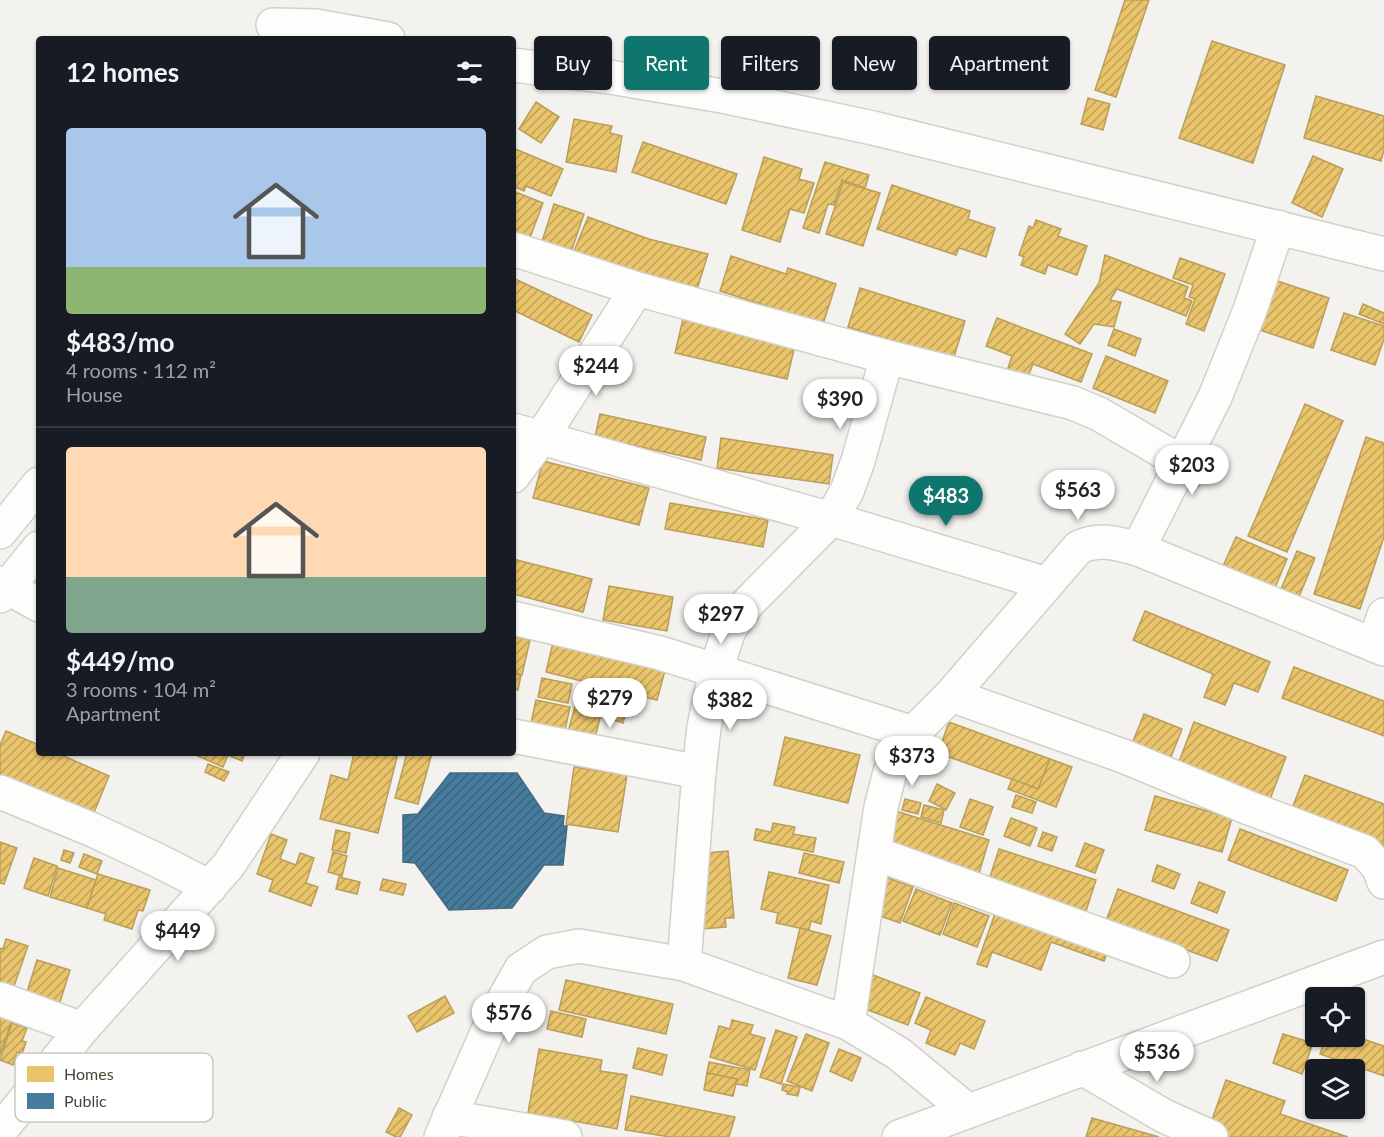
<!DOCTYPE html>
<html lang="en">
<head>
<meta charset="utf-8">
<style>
	:root { --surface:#171b24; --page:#20242c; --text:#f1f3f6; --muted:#9ea1a6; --line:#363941; --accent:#0f766e }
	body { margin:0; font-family:Lato,sans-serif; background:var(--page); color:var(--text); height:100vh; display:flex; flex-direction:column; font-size:22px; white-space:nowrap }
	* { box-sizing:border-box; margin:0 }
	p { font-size:20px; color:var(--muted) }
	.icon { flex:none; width:33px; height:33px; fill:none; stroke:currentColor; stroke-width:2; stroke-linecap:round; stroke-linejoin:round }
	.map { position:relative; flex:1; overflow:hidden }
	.sheet { position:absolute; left:36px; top:36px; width:480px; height:720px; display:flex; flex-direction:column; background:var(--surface); border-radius:6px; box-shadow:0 2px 4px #0004 }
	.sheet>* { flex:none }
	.hud { position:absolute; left:534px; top:36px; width:570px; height:54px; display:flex; gap:12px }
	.tools { position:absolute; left:1305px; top:987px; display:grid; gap:12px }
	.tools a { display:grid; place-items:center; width:60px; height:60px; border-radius:6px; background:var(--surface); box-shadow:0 2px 4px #0004; font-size:30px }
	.price { position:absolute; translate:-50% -51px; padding:0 14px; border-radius:21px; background:#fff; color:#222; font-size:20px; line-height:39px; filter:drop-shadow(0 2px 3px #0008) }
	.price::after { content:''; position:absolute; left:50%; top:36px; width:18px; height:14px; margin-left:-9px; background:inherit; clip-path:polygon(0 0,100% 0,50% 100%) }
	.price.active { background:var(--accent); color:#fff }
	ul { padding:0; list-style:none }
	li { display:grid; align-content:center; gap:12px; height:318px; padding:0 30px }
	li+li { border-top:2px solid var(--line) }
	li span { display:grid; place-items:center; height:186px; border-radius:6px; color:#555 }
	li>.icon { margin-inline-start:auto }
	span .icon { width:108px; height:108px; fill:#fffc; stroke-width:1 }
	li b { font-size:26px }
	h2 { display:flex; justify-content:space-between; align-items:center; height:72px; padding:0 30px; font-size:26px }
	.tag { padding:0 21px; border-radius:6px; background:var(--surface); box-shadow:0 2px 4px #0004; font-size:21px; line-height:54px }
	.tag.active { background:var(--accent); color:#fff }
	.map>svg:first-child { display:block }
</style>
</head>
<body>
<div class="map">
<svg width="1384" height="1137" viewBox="0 0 1384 1137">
	<defs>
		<pattern id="homes-hatch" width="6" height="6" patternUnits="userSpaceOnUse" patternTransform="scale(1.5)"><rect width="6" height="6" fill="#e9c46a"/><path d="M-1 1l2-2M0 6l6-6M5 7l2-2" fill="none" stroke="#bfa158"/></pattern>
		<pattern id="public-hatch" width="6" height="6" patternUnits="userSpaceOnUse" patternTransform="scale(1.5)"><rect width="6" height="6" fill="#457b9d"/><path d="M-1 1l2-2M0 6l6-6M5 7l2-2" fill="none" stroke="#39617a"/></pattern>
	</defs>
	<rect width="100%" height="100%" fill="#f4f2ee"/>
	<g fill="url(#homes-hatch)" stroke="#ba9e5b" stroke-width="1.5">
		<polygon points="1125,0 1149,0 1116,97 1095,90"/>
		<polygon points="1212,41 1285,65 1253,163 1179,138"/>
		<polygon points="1316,96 1384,116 1384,150 1381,161 1304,138"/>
		<polygon points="1088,98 1110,104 1103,130 1081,124"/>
		<polygon points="536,102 559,117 541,143 519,129"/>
		<polygon points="574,119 612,126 610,133 622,136 616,172 566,162"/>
		<polygon points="643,142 737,174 726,204 632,172"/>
		<polygon points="513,148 563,169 551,196 526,186 524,191 513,186"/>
		<polygon points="1313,156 1343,169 1322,217 1292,203"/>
		<polygon points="764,157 802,169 799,179 814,183 804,213 790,209 780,242 742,230"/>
		<polygon points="825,162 869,175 865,188 842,180 834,205 828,204 819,233 803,228"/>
		<polygon points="843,182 880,193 863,246 826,234"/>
		<polygon points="892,185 970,211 968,219 995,228 986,257 959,248 956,255 877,229"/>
		<polygon points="513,191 543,203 525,251 513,247"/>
		<polygon points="554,204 584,214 567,264 538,254"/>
		<polygon points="588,217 649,239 708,254 695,296 572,256"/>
		<polygon points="1036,220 1061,229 1058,236 1087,246 1077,275 1048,265 1045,274 1021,265 1024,257 1019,255 1029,226 1033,228"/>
		<polygon points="1105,255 1188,287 1184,298 1192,301 1186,316 1117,289 1110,300 1121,302 1114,327 1094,324 1080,344 1065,334 1099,283"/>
		<polygon points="731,256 786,274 788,268 836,284 823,324 720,291"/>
		<polygon points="1180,258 1225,274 1204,331 1186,324 1195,299 1189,297 1193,285 1173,278"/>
		<polygon points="1265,277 1329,298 1313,348 1248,326"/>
		<polygon points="513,278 592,315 579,342 513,310"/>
		<polygon points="860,288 965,321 953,360 848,327"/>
		<polygon points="1363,304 1384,313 1384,324 1359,314"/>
		<polygon points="1344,313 1384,326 1384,339 1375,365 1331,350"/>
		<polygon points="997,318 1092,354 1081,382 1033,364 1027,379 1007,371 1012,356 986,346"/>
		<polygon points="683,319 795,345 787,379 675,353"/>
		<polygon points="1114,329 1141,339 1135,356 1108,345"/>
		<polygon points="1106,356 1168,381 1155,413 1093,388"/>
		<polygon points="1305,404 1343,421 1287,552 1248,536"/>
		<polygon points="600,414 706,437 701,460 595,437"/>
		<polygon points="1366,437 1384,443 1384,537 1360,609 1314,594"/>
		<polygon points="721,438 833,455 829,484 717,468"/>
		<polygon points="1197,456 1209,461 1198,486 1186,481"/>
		<polygon points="543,461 649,488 639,525 533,498"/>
		<polygon points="670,503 768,520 763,547 665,529"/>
		<polygon points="1236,537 1287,559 1272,595 1220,573"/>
		<polygon points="1297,551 1315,558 1294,609 1276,601"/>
		<polygon points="513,559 592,579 583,612 513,594"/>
		<polygon points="609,586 673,597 667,631 603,620"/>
		<polygon points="1145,611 1270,662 1258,692 1234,683 1225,705 1204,697 1213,674 1133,640"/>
		<polygon points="555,634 667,663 657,700 546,672"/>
		<polygon points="513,636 530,640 522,675 513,672"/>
		<polygon points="1294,667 1384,701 1384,736 1282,698"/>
		<polygon points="513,674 521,675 518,690 513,689"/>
		<polygon points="542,678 572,684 568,703 538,697"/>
		<polygon points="580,688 606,694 595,738 568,732"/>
		<polygon points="615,695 630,699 623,723 608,718"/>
		<polygon points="536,700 570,707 564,735 530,728"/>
		<polygon points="1144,714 1182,729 1167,767 1129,751"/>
		<polygon points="949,722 1050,759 1038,789 938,753"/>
		<polygon points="1194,722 1286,757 1266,810 1174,775"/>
		<polygon points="6,731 39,745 39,753 57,753 109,776 93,815 0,776 0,745"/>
		<polygon points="785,737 860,755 848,803 774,785"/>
		<polygon points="199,753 245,753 242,761 228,755 223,767 198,756"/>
		<polygon points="354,753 398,753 378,833 320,819 331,775 348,780"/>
		<polygon points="407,753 432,753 418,804 395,798"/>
		<polygon points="1050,759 1072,767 1056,807 1008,789 1012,779 1038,789"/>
		<polygon points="208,764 229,772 224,781 205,772"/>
		<polygon points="574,767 627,775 618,832 566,824"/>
		<polygon points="1305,775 1384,804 1384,846 1291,811"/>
		<polygon points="937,784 955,793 946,810 929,801"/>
		<polygon points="1016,795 1036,802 1032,813 1012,807"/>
		<polygon points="1155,796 1232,818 1222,852 1145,830"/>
		<polygon points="905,799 921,803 918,814 902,810"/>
		<polygon points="970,799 993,807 983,835 960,827"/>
		<polygon points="924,805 944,810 941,823 921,817"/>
		<polygon points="886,808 989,840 979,873 876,841"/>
		<polygon points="1011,818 1037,828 1030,846 1004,836"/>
		<polygon points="773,823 795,827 793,834 816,838 813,852 754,840 756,829 771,832"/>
		<polygon points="1240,829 1348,870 1336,901 1228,860"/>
		<polygon points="336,830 350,833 346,853 332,850"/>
		<polygon points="1043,832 1057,837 1052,851 1038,846"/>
		<polygon points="271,834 287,840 280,859 296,865 300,853 314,858 306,883 318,887 311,906 269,891 273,880 257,874"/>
		<polygon points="0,842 17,848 4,884 0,883"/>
		<polygon points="1085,843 1104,850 1095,873 1076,866"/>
		<polygon points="999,849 1096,880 1086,911 989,880"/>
		<polygon points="64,850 74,853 70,863 61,860"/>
		<polygon points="728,851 734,918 725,918 726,927 701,929 694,854"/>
		<polygon points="333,852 347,856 342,876 328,872"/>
		<polygon points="804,853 844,862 839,883 799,873"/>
		<polygon points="84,854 102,861 97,874 79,867"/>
		<polygon points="34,858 57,866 48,896 24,888"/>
		<polygon points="1157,865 1180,874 1174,889 1152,881"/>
		<polygon points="58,868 96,880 87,908 50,897"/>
		<polygon points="769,872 829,885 821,924 811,921 809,930 776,923 778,913 761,909"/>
		<polygon points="98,874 150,890 143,911 138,910 132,929 104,920 106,914 87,908"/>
		<polygon points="880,875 913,887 900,923 866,911"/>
		<polygon points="339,877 360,882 357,894 336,889"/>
		<polygon points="383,879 406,884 403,895 380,890"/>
		<polygon points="1199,882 1225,892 1217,913 1191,903"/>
		<polygon points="916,889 952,903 940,935 903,921"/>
		<polygon points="1118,889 1229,930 1217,961 1106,921"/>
		<polygon points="954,903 989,916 977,947 943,934"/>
		<polygon points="997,908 1109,948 1104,961 1051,942 1041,970 992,952 987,967 977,964"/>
		<polygon points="800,928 831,936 817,985 788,978"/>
		<polygon points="6,939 28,946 14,986 0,981 0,948 3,949"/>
		<polygon points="37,960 70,970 59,1005 26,995"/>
		<polygon points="873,975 920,993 908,1025 860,1007"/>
		<polygon points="566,980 673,1004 666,1034 559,1010"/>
		<polygon points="445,996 454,1013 417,1032 408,1016"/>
		<polygon points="926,997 985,1021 974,1049 960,1043 955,1055 926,1043 931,1030 915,1023"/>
		<polygon points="551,1011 586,1019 582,1037 547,1029"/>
		<polygon points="0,1016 12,1020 0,1055"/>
		<polygon points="732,1020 753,1025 750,1034 765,1038 755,1070 710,1057 719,1026 730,1029"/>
		<polygon points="12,1023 27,1028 22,1041 26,1042 22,1054 17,1052 13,1065 0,1060"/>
		<polygon points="776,1030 797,1037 781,1084 760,1077"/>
		<polygon points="806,1034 829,1043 812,1091 787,1081"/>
		<polygon points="1283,1034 1313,1043 1302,1074 1273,1063"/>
		<polygon points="1326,1036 1354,1036 1384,1046 1384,1076 1320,1054"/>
		<polygon points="638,1048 667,1055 662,1075 633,1068"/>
		<polygon points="539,1049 602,1060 600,1071 627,1075 617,1129 528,1113"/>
		<polygon points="839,1049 861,1058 852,1081 830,1071"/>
		<polygon points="709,1062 750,1070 747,1086 736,1084 737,1079 707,1073"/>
		<polygon points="707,1073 737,1079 733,1096 704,1090"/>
		<polygon points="1226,1080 1285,1101 1280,1114 1348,1137 1225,1137 1208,1131"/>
		<polygon points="783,1084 800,1087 798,1096 787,1094 788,1092 782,1090"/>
		<polygon points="631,1096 735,1117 729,1137 670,1137 625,1130"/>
		<polygon points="399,1108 412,1115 400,1137 396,1137 386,1132"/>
		<polygon points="1092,1118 1159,1137 1086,1137"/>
	</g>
	<polygon fill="url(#public-hatch)" stroke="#476a7f" stroke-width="1.5" points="450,773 517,773 544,813 564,816 563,826 567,826 563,865 544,865 512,908 449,910 415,863 403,862 403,815 418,814"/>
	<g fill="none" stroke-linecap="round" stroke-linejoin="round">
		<defs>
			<g id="minor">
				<polyline points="273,25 316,26 388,39"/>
				<polyline points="513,65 610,77 722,96 873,128 1384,254"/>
				<polyline points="1278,227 1250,310 1215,397 1138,549 1384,649"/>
				<polyline points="513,249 637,289 887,357 1073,403 1099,414 1181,462"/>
				<polyline points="513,430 831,519 1047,584"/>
				<polyline points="513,476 541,438 637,289"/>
				<polyline points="0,532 39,484"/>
				<polyline points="0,583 39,605"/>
				<polyline points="0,596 39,548"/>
				<polyline points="513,618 660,653 913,733"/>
				<polyline points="1374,645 1384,615"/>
				<polyline points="951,695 1123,756 1249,808 1365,852 1379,868 1384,882"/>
				<polyline points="513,736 699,772"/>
				<polyline points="0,792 93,830 159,861 210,887"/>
				<polyline points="874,853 1173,961"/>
				<polyline points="684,964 699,772 704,727 716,670 729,630 747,604 831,519 847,491 858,461 887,357"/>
				<polyline points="0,999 82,1029"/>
				<path d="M848 1023 881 807 890 772 913 733 951 695 1079 547C1102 538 1116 543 1138 549"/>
				<polyline points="1082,1068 1164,1116 1211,1137"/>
				<polyline points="449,1117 565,1137"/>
				<polyline points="0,1131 82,1029 228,866 303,753"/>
				<polyline points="441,1137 494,1017 521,969 547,952 579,946 684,964 848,1023 899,1054 968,1111"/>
				<polyline points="899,1137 1384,957"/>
			</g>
		</defs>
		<use href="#minor" stroke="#d2d0cb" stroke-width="36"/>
		<use href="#minor" stroke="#fdfdfc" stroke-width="33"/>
	</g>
	<rect x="15" y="1053" width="198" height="69" rx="9" fill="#fff" stroke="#c9c7c4" stroke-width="1.5"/>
	<rect x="27" y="1066" width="27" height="16" fill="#e9c46a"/>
	<rect x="27" y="1093" width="27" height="16" fill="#457b9d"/>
	<g font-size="16" fill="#4b4439">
		<text x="64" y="1080">Homes</text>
		<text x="64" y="1107">Public</text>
	</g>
</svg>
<div class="tools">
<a><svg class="icon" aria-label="locate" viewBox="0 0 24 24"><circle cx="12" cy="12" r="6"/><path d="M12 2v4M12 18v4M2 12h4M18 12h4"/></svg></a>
<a><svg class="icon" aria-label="layers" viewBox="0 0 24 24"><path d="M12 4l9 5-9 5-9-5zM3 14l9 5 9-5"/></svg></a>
</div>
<b class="price" style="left:596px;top:397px">$244</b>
<b class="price" style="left:840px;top:430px">$390</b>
<b class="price" style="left:1192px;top:496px">$203</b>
<b class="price" style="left:1078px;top:521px">$563</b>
<b class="price active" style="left:946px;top:527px">$483</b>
<b class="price" style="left:721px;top:645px">$297</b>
<b class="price" style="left:610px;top:729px">$279</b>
<b class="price" style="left:730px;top:731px">$382</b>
<b class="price" style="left:912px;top:787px">$373</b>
<b class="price" style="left:178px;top:962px">$449</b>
<b class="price" style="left:509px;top:1044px">$576</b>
<b class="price" style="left:1157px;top:1083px">$536</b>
<div class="hud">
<a class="tag">Buy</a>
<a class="tag active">Rent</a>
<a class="tag">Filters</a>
<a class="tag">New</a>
<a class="tag">Apartment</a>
</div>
<section class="sheet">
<h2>12 homes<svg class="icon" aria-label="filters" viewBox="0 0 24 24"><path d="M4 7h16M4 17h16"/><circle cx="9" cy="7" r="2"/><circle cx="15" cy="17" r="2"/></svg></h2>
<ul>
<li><span style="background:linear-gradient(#a9c7e8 75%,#8fb573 0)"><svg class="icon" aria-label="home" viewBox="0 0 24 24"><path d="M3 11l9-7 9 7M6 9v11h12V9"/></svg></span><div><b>$483/mo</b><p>4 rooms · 112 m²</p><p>House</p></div></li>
<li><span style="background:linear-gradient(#ffd9b3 70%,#7fa58c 0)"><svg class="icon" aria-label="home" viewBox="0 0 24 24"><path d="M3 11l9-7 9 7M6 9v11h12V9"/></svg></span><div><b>$449/mo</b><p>3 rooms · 104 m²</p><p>Apartment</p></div></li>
</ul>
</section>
</div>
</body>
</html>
